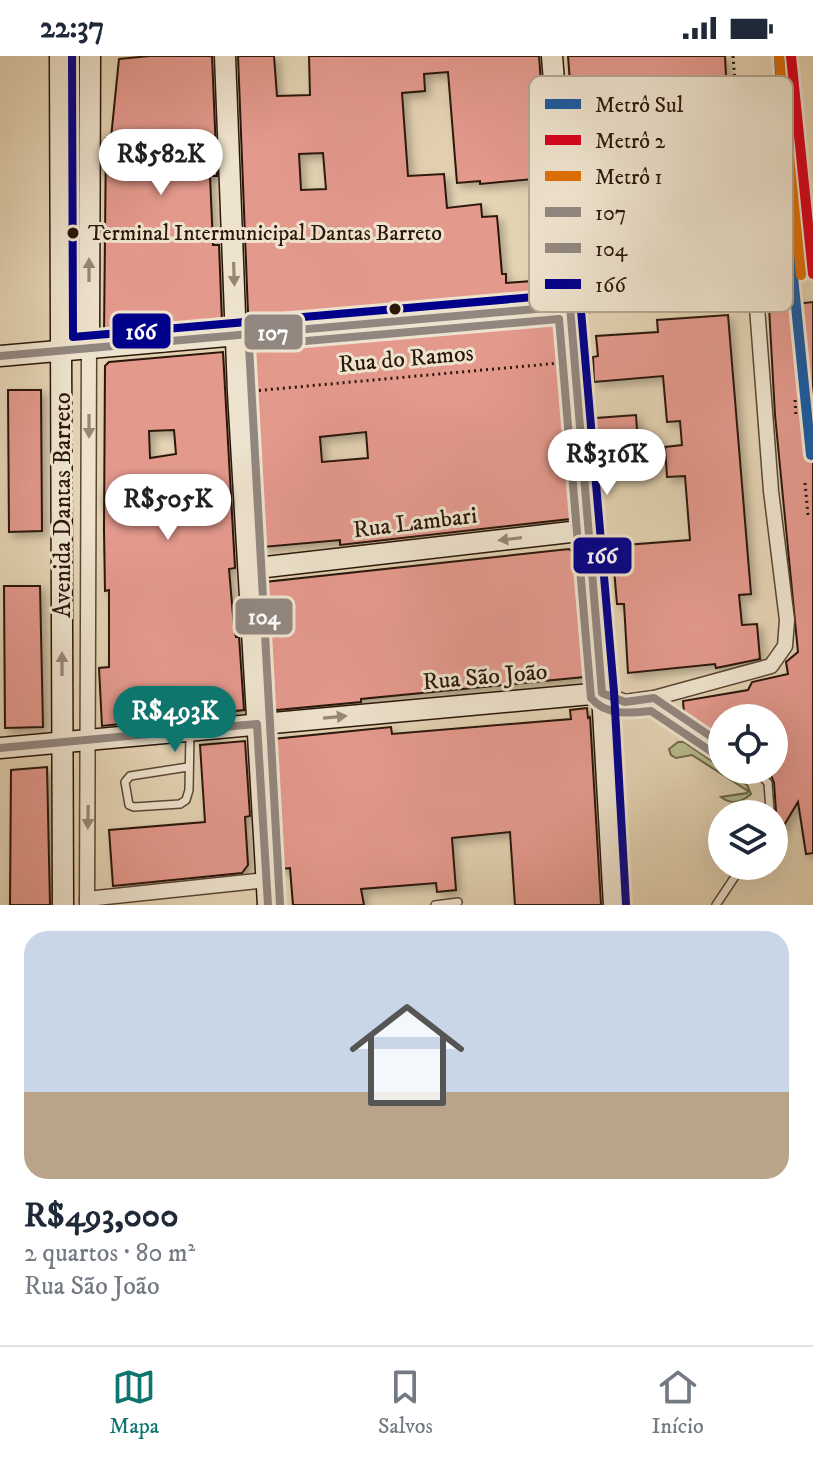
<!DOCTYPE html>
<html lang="pt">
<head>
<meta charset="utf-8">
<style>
	:root { --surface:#fff; --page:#f2f2f3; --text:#1f2937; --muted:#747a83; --line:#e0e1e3; --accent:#0f766e }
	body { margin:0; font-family:"IM FELL DW Pica",serif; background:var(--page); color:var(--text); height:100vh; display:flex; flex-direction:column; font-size:30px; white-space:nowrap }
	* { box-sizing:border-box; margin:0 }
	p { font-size:26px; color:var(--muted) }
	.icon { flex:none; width:44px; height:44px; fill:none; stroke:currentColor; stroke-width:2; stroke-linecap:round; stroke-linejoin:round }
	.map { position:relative; height:849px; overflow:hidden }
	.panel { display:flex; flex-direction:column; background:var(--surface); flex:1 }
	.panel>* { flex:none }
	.fabs { position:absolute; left:708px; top:648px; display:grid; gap:16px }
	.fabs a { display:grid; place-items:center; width:80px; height:80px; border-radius:50%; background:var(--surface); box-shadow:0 8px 32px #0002; font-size:40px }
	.price { position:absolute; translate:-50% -68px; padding:0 18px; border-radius:28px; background:#fff; color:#222; font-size:26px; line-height:52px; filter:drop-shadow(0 2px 4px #0008) }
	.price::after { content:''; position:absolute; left:50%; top:48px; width:24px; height:18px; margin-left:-12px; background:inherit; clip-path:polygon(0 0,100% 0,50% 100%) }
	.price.current { background:var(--accent); color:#fff }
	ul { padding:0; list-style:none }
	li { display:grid; align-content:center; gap:16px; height:424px; padding:0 24px }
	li+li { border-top:2px solid var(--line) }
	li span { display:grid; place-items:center; height:248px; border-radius:24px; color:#555 }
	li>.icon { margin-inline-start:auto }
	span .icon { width:144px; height:144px; fill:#fffc; stroke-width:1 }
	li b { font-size:34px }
	.status { display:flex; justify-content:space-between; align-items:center; height:56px; padding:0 40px; background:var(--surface); direction:ltr }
	.status svg { height:22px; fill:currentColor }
	.dock { display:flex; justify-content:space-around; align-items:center; height:112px; border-top:2px solid var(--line); background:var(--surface); font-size:22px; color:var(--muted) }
	.dock a { display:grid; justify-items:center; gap:4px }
	.dock .current { color:var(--accent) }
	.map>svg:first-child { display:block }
</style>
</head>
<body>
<div class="status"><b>22:37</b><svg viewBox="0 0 49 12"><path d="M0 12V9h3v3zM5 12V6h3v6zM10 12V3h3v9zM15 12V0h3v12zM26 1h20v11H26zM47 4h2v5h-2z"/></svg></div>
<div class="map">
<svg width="813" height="849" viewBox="0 0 813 849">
	<defs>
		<filter id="shadow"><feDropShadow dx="4.5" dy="4.5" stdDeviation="4" flood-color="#0004"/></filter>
	</defs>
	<rect width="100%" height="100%" fill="#e5d4b4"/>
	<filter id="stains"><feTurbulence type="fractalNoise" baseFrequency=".0025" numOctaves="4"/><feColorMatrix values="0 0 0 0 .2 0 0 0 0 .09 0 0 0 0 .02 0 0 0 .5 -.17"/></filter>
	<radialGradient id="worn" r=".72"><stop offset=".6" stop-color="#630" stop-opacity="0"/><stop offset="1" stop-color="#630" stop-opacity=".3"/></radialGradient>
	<path fill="#b7bc8b" stroke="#716a4a" stroke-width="2" d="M678 686H684L747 729 751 738C742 746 731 749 721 741L747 737 748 735 692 699 676 702 671 699 669 693Z"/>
	<g fill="#e4998d" stroke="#2b170a" stroke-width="2" fill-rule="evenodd" filter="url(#shadow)">
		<polygon points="150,0 212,0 217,120 210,120 213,189 219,189 222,267 104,278 106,82 111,82 119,3"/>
		<path d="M238 0H274L277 40 310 39 309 0H539L548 125 533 127V123L480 128V125L457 127 448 16 424 18 425 35 402 37 408 120 444 118 447 152 481 148 482 161 497 160 502 218H506V227L532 225 531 216 555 215 556 232 551 239 256 264 248 257ZM323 97 326 133 301 134 299 98Z"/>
		<polygon points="568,0 725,0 729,86 759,82 769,210 721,214 722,223 667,229 610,231 609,224 585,226"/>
		<polygon points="783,222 792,222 795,248 813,246 813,797 806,798 798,746 774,786 774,760 776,755 774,727 769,714 774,714 774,662 722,662 722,676 686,681 683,645 748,634 752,626 788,618 786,606 798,596 775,359 769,251 783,249"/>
		<polygon points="728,259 751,538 739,539 742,569 757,568 760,603 716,612 715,608 628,617 624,548 617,548 612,490 690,484 685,420 667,421 665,391 682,389 680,365 667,366 663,320 594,326 593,301 598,300 596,280 658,276 657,264"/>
		<path d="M559 267 572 459 570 463 340 489V484L263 491 261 467H259L254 390H258L256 335 253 303H250V297L256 291 308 289V286L317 285ZM366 376 368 402 322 406 320 381Z"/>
		<path d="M223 296 235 512 229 513 234 571 236 581H239L244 654 102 670 99 612 109 611V534L105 535 104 474 105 310 109 306ZM174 374 176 398 150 402 149 375Z"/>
		<polygon points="8,334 41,334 42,475 9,476"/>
		<polygon points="636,359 638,389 598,392 596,362"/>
		<polygon points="569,493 575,498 584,621 361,643 361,646 277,654 269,651 265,526"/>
		<polygon points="4,530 40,530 43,671 5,672"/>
		<polygon points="587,652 588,662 590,661 601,849 515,849 510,776 452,782 456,834 437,836 436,827 361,833 364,849 293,849 290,812 280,813 273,683 391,671 392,678 571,663 570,654"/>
		<polygon points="245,685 250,760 245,761 248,809 242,817 113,830 109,774 205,766 200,689"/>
		<polygon points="47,711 50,849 10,849 11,714"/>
	</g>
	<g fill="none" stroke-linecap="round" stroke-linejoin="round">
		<defs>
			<g id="lane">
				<polyline points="718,685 722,688"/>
				<polyline points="188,711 130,720 125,726 129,749 134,751 180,748 186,744 189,734 190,676"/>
				<polyline points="756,714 768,727 770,755"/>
				<polyline points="435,849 458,846"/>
				<polyline points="716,849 742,810"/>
			</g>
			<g id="street">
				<polyline points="570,250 736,239 747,241 757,251 771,435 787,564 785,590 771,610 654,642 625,646 602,637"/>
				<polyline points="87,843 267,824"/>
				<polyline points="87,849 89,292"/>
			</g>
			<g id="secondary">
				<polyline points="60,0 63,849"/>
				<polyline points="225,0 238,336 268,849"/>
				<polyline points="552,0 602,637 614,849"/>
				<polyline points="89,292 90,0"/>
				<polyline points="0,300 570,250"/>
				<polyline points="249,513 588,474"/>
				<polyline points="0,692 602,637"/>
			</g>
		</defs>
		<use href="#lane" stroke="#5a4634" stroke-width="10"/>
		<use href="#street" stroke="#5a4634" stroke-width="17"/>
		<use href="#secondary" stroke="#2b170a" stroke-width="23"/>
		<g stroke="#2b170a" stroke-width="3" stroke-dasharray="2 4" stroke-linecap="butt">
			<polyline points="733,0 739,80"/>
			<polyline points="253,335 560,307"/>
			<polyline points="795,344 796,362"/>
			<polyline points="805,427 808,459"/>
		</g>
		<use href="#lane" stroke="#eee3ce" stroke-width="7"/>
		<use href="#street" stroke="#eee3ce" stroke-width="14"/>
		<use href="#secondary" stroke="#eee3ce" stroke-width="20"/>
		<defs>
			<g id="bus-1">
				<polyline points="0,300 570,250 602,637 625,646 654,642 722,688"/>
				<polyline points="0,692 257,668 268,849"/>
			</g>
			<path id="bus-2" d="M280 848 249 290 559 263 591 642C606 660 630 657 651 655L715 698"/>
			<polyline id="bus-3" points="72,0 73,281 569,238 580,243 614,636 626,848"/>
		</defs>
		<use href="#bus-1" stroke="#eee3ce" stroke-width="14"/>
		<use href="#bus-2" stroke="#eee3ce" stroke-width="14"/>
		<use href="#bus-3" stroke="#eee3ce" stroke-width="14"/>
		<use href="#bus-1" stroke="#928780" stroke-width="8"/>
		<use href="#bus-2" stroke="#928780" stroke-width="8"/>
		<use href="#bus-3" stroke="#00008b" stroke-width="8"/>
		<defs>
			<polyline id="metro-1" points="779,0 791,201 811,399"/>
			<polyline id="metro-2" points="791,0 813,218"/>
			<polyline id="metro-3" points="779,1 801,219"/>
		</defs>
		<use href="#metro-1" stroke="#eee3ce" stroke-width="16"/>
		<use href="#metro-2" stroke="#eee3ce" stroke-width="16"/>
		<use href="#metro-3" stroke="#eee3ce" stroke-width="16"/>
		<use href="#metro-1" stroke="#1a5ba3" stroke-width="10"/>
		<use href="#metro-2" stroke="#d9001c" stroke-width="10"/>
		<use href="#metro-3" stroke="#de6f05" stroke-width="10"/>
	</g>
	<defs><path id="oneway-solid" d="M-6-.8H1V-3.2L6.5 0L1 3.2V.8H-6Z" transform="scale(2)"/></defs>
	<g fill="#968776">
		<use href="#oneway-solid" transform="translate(89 214) rotate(-90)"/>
		<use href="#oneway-solid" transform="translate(234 218) rotate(88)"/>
		<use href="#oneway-solid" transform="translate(89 370) rotate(90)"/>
		<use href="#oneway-solid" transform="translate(510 483) rotate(173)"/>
		<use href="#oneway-solid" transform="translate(62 608) rotate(-90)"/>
		<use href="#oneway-solid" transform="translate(335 661) rotate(-5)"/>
		<use href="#oneway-solid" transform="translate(88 761) rotate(91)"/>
	</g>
	<g fill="#2b170a" stroke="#eee3ce" stroke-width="3">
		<circle cx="73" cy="177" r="7"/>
		<circle cx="395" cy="253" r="7"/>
	</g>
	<g text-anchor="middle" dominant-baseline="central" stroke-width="6" stroke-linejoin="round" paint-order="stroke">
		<g font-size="22" fill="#2b170a" stroke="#eee3ce" text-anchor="start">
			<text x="88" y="177">Terminal Intermunicipal Dantas Barreto</text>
		</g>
		<g font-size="24" fill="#2b170a" stroke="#eee3ce">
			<text transform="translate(406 303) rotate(-5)">Rua do Ramos</text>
			<text transform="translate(63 449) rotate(-90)">Avenida Dantas Barreto</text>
			<text transform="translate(415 467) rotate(-7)">Rua Lambari</text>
			<text transform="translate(485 621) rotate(-5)">Rua São João</text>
		</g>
	</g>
	<rect x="529" y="20" width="264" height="236" rx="12" fill="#eee3ce" stroke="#b4a693" stroke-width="2"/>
	<rect x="545" y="43" width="36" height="10" fill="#1a5ba3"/>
	<rect x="545" y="79" width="36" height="10" fill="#d9001c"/>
	<rect x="545" y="115" width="36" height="10" fill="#de6f05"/>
	<rect x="545" y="151" width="36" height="10" fill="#928780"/>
	<rect x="545" y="187" width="36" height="10" fill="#928780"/>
	<rect x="545" y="223" width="36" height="10" fill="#00008b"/>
	<g font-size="22" fill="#2b170a">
		<text x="595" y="56">Metrô Sul</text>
		<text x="595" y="92">Metrô 2</text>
		<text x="595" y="128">Metrô 1</text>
		<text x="595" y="164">107</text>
		<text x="595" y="200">104</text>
		<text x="595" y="236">166</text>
	</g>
	<g stroke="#eee3ce" stroke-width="3">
		<rect x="111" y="256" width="61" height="38" rx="8" fill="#00008b"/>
		<rect x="243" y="257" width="61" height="38" rx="8" fill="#928780"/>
		<rect x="572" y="480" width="61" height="39" rx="8" fill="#00008b"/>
		<rect x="234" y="541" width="60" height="39" rx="8" fill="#928780"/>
	</g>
	<g font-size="22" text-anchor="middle" font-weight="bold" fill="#fff">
		<text x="141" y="283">166</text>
		<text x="273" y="284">107</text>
		<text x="602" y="507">166</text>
		<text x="264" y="568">104</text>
	</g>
	<rect width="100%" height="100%" filter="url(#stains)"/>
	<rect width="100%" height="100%" fill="url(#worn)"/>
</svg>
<div class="fabs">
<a><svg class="icon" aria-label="locate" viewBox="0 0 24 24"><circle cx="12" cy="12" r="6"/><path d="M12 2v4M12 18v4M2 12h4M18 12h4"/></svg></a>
<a><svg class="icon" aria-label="layers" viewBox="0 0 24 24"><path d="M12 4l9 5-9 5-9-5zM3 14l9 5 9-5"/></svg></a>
</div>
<b class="price" style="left:161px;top:141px">R$582K</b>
<b class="price" style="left:607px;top:441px">R$316K</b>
<b class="price" style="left:168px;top:486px">R$505K</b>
<b class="price current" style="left:175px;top:698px">R$493K</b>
</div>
<section class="panel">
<ul>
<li><span style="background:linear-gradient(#c9d6e8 65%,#b9a48a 0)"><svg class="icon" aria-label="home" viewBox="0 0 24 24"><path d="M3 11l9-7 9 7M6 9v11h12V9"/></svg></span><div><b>R$493,000</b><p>2 quartos · 80 m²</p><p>Rua São João</p></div></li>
</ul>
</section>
<nav class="dock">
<a class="current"><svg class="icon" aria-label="map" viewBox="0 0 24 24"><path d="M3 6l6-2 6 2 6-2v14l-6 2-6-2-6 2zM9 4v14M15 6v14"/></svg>Mapa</a>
<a><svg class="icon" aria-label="saved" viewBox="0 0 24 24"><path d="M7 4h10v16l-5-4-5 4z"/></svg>Salvos</a>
<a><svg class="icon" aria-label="home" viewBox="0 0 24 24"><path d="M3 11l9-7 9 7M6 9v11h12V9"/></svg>Início</a>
</nav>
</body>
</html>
